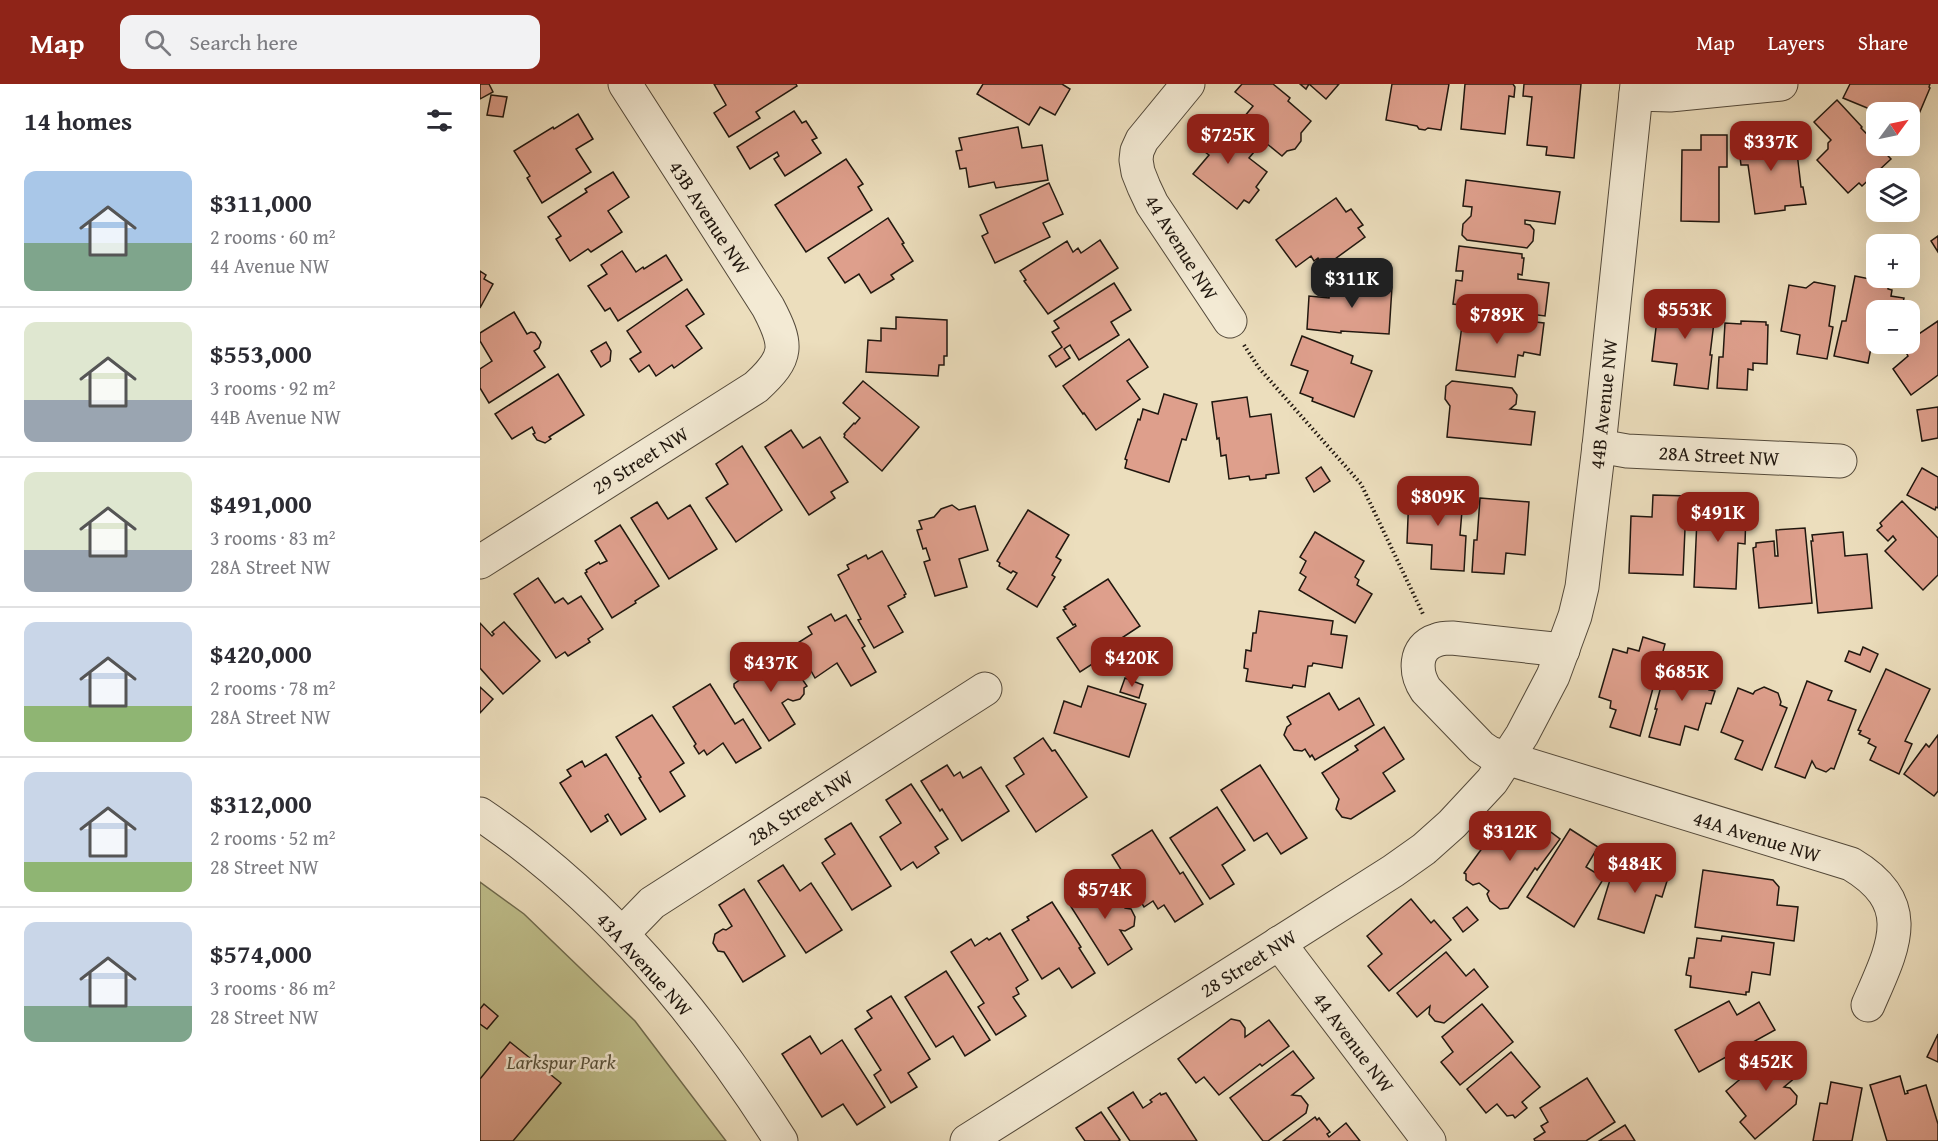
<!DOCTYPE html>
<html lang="en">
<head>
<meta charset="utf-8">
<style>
	:root { --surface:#fff; --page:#f2f2f3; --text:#2b2b33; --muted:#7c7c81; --line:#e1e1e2; --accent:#8f2418 }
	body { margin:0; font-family:"Gentium Book Plus",serif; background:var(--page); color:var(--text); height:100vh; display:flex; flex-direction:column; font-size:22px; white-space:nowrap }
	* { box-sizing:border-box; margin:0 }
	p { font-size:20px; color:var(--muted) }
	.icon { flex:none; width:33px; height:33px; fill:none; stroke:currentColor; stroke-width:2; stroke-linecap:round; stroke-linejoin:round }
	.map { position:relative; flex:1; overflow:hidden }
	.panel { display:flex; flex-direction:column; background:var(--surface); width:480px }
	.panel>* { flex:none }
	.needle { width:39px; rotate:57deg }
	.tools { position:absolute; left:1386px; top:18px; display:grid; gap:12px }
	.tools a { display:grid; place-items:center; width:54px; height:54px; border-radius:12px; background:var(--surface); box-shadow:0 6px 24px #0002; font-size:30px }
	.price { position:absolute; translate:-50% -51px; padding:0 14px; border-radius:12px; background:var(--accent); color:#fff; font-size:20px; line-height:39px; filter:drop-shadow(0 2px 3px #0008) }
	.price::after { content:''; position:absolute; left:50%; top:36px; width:18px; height:14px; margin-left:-9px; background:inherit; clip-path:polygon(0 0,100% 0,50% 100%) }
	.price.selected { background:#222; color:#fff }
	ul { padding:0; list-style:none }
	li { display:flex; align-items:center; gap:18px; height:150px; padding:0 24px }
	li+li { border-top:2px solid var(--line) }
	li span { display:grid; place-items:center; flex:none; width:168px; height:120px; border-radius:12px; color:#555 }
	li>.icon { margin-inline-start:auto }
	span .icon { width:72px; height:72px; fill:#fffc; stroke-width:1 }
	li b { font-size:26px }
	h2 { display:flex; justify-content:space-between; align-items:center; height:72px; padding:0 24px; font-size:26px }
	header { display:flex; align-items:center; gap:36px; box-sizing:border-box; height:84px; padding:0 30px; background:var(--accent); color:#fff }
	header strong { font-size:28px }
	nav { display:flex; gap:33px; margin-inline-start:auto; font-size:21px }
	.search { width:420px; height:54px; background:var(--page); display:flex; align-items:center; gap:15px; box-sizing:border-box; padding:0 21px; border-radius:12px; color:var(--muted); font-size:22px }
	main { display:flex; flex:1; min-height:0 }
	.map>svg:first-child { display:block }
</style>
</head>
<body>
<header>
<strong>Map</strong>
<div class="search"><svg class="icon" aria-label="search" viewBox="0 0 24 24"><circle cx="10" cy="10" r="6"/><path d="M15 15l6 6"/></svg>Search here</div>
<nav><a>Map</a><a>Layers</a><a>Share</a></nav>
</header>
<main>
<section class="panel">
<h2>14 homes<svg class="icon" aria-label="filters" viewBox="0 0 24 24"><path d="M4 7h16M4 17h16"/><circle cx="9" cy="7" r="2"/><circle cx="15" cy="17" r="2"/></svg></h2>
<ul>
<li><span style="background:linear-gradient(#a9c7e8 60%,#7fa58c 0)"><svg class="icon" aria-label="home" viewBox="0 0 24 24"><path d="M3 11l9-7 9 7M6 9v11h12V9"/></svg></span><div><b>$311,000</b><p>2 rooms · 60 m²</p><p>44 Avenue NW</p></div></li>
<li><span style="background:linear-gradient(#dfe7d0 65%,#9aa5b1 0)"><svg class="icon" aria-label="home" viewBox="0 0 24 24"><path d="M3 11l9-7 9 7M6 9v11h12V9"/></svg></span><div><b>$553,000</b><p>3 rooms · 92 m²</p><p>44B Avenue NW</p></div></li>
<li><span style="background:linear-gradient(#dfe7d0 65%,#9aa5b1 0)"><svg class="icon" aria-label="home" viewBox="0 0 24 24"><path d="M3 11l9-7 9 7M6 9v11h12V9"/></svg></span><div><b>$491,000</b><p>3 rooms · 83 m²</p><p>28A Street NW</p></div></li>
<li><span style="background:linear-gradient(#c9d6e8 70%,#8fb573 0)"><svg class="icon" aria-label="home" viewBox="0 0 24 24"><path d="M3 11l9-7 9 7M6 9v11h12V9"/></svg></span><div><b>$420,000</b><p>2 rooms · 78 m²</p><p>28A Street NW</p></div></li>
<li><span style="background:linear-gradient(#c9d6e8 75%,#8fb573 0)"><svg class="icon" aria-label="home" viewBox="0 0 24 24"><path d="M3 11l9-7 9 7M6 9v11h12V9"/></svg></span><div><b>$312,000</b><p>2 rooms · 52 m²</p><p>28 Street NW</p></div></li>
<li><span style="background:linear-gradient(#c9d6e8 70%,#7fa58c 0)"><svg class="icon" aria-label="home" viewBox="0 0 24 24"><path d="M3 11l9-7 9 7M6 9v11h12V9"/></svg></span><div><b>$574,000</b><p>3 rooms · 86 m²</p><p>28 Street NW</p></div></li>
</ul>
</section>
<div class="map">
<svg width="1458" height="1057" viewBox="0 0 1458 1057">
	<rect width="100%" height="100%" fill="#ecdebd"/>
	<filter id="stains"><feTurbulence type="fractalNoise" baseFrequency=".00333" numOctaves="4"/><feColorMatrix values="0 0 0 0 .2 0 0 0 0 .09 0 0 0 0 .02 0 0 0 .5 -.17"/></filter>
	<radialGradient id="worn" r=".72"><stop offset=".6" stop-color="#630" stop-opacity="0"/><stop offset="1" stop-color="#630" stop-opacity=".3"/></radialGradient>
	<polygon fill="#bfbf8c" stroke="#706b4e" stroke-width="1.5" points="0,798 44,830 155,937 246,1057 0,1057"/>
	<g fill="#de9f8c" stroke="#20170f" stroke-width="1.5">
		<polygon points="0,0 9,0 13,8 0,15"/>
		<polygon points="234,0 316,0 317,2 276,28 280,34 249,53 234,29 246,21"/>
		<polygon points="503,0 582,0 590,5 575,31 560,23 549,41 497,10"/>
		<polygon points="762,0 793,0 810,14 808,17 831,37 821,49 821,57 815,65 807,67 802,72 760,38 773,22 755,8"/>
		<polygon points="820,0 859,0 846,15 829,0 826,5"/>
		<polygon points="912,0 969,0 961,46 948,44 945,46 939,45 937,42 906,36"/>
		<polygon points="985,0 1033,0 1035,3 1034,13 1029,12 1025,50 981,45"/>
		<polygon points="1044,0 1101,0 1094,74 1066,71 1067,63 1047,61 1052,13 1043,12"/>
		<polygon points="1370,0 1450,0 1449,3 1450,4 1433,44 1430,43 1430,28 1397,28 1363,14"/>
		<polygon points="11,11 27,13 23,33 7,31"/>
		<polygon points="1357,16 1382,43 1381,44 1411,75 1382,102 1379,99 1368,109 1337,76 1348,65 1348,59 1351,56 1334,38"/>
		<polygon points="314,27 322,39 326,37 337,54 332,56 341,69 305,92 294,75 299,72 297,68 270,85 257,63"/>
		<polygon points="98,30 113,55 96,65 111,88 62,119 47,94 50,92 34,67 73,43 74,45"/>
		<polygon points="733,34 774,68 769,74 787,88 776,103 779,106 769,119 764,116 757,125 713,90 729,71 713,59"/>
		<polygon points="538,43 542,64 562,61 568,96 516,104 514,98 489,103 486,84 480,85 476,67 482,66 479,54"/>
		<polygon points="1289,45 1291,62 1312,58 1312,60 1316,60 1321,103 1323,103 1326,120 1305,122 1305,126 1275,130 1268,81 1261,81 1257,49"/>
		<polygon points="1221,51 1247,51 1247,83 1239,83 1239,138 1201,137 1202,66 1221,66"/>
		<polygon points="366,75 383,100 378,103 392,126 326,168 295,121"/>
		<polygon points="133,88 149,113 128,127 142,148 111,168 108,165 90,177 76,155 81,152 68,133 107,108 105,105"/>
		<polygon points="986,96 1080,108 1075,140 1045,136 1045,140 1050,141 1054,146 1053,157 1047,164 987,156 982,151 983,140 991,132 992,123 983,122"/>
		<polygon points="569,99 583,130 563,139 570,153 515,179 502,152 508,149 500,131"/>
		<polygon points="856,114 866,128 871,125 883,141 878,144 885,153 844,183 838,174 834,177 831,172 816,183 796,156"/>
		<polygon points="408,134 424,159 422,160 433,177 411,191 414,195 391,209 379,190 365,199 348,174"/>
		<polygon points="1458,152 1458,168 1451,157"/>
		<polygon points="620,156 638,184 568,230 544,197 546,196 540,187 587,157 593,168 598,164 601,169"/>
		<polygon points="979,162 1042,170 1042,174 1044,174 1042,191 1038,190 1038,195 1069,199 1065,232 973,220 976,196 982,197 983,187 976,187"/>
		<polygon points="142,167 156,188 163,183 164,185 186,171 202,196 138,237 130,224 125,227 108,202 127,190 121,181"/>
		<polygon points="0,187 6,191 4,195 13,200 0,224"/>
		<polygon points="1375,192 1400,197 1399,201 1408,203 1408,205 1412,206 1411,212 1424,214 1421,226 1396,226 1396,259 1392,259 1388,279 1354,272 1362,237 1366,237"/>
		<polygon points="851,197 892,199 892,201 912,203 909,250 861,247 861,249 827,245 829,212 849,214"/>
		<polygon points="1334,198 1355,202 1349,242 1353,243 1347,275 1317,270 1320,251 1301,247 1309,201 1326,204"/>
		<polygon points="634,199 651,226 631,238 639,251 599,276 590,261 584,265 590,274 576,283 569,272 582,263 572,248 579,244 574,237"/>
		<polygon points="207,205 224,230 206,242 222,264 194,284 192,281 176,292 169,281 159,288 150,275 161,268 147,247"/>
		<polygon points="1195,210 1222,213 1220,228 1235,230 1230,271 1232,271 1228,305 1194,301 1197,280 1172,277 1179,219 1187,215 1194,215"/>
		<polygon points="34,228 47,250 51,248 55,249 61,258 59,264 54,267 65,283 9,319 0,304 0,285 12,277 0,257 0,249"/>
		<polygon points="416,233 467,236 467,272 464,272 464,281 459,281 458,292 386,288 388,256 401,257 401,244 416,245"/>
		<polygon points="983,234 1027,239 1028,235 1064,239 1060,271 1044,268 1043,272 1038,271 1035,293 976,286"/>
		<polygon points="1261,237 1286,238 1286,241 1288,241 1287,280 1273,279 1273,286 1268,285 1267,306 1237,304 1239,273 1243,273 1245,239 1261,240"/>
		<polygon points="1458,237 1458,291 1431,311 1413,285 1428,272 1422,261 1430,260 1430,256"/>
		<polygon points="822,252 873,272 871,279 892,287 874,333 832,317 833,314 820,309 828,287 811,281"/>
		<polygon points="649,255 668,283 647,297 660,315 616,346 604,329 603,330 583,302"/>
		<polygon points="126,258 131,267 130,277 121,283 111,267"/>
		<polygon points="1396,259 1396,260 1416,260 1412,266 1396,263"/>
		<polygon points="78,290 104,331 69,353 71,355 65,359 57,356 53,350 55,349 52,343 32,355 15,330"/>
		<polygon points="383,297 439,343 402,387 364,353 365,351 364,350 374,339 375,340 380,334 363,319"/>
		<polygon points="972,297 1032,304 1037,311 1036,320 1030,325 1055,328 1051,361 967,353 970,322 965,315 966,302"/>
		<polygon points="684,310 717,320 706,356 702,355 689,398 645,384 647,376 645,375 658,335 660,336 663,325 678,330"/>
		<polygon points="767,313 770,333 791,330 799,389 786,391 786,394 770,396 769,392 749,395 746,371 741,372 739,354 737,355 732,318"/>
		<polygon points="1458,323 1458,354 1442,357 1437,326"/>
		<polygon points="311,346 323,364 340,353 368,398 351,408 355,414 329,431 285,363"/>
		<polygon points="262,362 302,426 256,458 226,414 248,400 236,380"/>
		<polygon points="841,383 850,397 834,408 826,394"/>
		<polygon points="1442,384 1458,393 1458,424 1456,423 1455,426 1427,411"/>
		<polygon points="950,404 968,406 975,414 983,415 980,451 986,452 984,487 951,485 952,461 927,459 929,409 943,410"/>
		<polygon points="1173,411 1209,412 1208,445 1205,445 1203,491 1149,489 1151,432 1172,433"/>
		<polygon points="1218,412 1251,414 1250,425 1266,427 1265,460 1258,459 1256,505 1214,503"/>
		<polygon points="1000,414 1049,418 1045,471 1026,469 1024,490 992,488 994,456 997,456"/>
		<polygon points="1422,417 1458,454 1458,491 1443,506 1405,467 1416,456 1413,452 1408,457 1397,446 1402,442 1400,439"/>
		<polygon points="177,418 188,435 210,421 237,465 189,495 151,434"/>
		<polygon points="472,421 479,426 495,422 508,466 479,475 487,503 455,512 444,478 450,476 446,464 443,465 437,446 442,445 439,437 454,433 461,425"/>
		<polygon points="548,426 589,451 576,473 581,476 572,491 575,493 557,523 527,505 537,489 533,487 531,489 519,482 520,479 517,477"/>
		<polygon points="140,441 179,502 155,517 156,519 132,534 105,489 107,488 106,486 119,478 120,480 127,477 115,457"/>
		<polygon points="1325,444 1332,519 1279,524 1273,464 1276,463 1276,459 1294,457 1295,472 1298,472 1296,446"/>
		<polygon points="835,448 884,477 875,493 879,496 877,501 892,510 875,539 819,506 826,493 820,489 826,477 820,473"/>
		<polygon points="1363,448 1365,472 1387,470 1392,524 1338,529 1331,457 1333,457 1332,451"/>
		<polygon points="402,467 426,510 424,511 425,513 408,522 423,548 394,564 378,536 381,535 358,491 369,485 367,481 386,471 388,475"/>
		<polygon points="58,494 75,519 83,514 88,520 101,512 123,545 108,555 110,558 88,572 85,568 76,574 34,510"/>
		<polygon points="628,495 660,542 628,563 631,568 600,588 577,554 596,542 595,540 593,541 583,526 586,525 584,523"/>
		<polygon points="779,527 853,537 851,550 867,552 862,584 833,579 832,582 828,582 825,603 813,601 812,604 766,597 768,585 764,584 766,566 771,567 773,549 776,549"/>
		<polygon points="351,530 355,537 366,531 385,562 382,564 396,588 371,602 357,579 335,594 316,560 332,550 328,543"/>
		<polygon points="24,538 60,577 23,610 0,584 0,539 12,552 14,550 12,548"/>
		<polygon points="1163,553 1185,560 1160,652 1130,643 1136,626 1130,624 1131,617 1119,613 1133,565 1147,569 1148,564 1159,567"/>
		<polygon points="1383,563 1398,570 1390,588 1365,577 1369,567 1380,571"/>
		<polygon points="303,568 327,602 324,604 324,610 320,615 313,617 308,615 302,619 315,640 289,657 254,603 254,600 265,592 262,587 286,572 289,577"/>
		<polygon points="1206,578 1235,586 1229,606 1235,607 1231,620 1226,619 1218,646 1205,642 1200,661 1169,653 1177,625 1175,625 1186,583 1204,587"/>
		<polygon points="1406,585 1450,605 1425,657 1432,660 1419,690 1390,676 1396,663 1388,659 1390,655 1379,650 1381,647 1378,646"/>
		<polygon points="645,594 663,601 659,614 640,608"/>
		<polygon points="1327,597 1352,607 1348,616 1376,626 1354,685 1351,684 1346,688 1336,684 1332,677 1325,694 1295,683"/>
		<polygon points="230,600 255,640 263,635 281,664 256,679 243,659 227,671 224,666 219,670 214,662 216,660 193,623"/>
		<polygon points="608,602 666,620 649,673 574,649 584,617 601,623"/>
		<polygon points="0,603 13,615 0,629"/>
		<polygon points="1284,603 1298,609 1301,618 1300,621 1307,624 1282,686 1255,675 1263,657 1241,648 1258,604 1273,610 1275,607"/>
		<polygon points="849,609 859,626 879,614 894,641 835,676 832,671 830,673 825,665 822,667 814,666 804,651 807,643 811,640 807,633"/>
		<polygon points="172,631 204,679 190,688 205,712 180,728 159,694 161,693 136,653"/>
		<polygon points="904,643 924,675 903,689 915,707 871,735 862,733 856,725 859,715 842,689 878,666 875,662"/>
		<polygon points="1458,651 1458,707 1454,712 1424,690 1446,660 1449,663"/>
		<polygon points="563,654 572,667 575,666 607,713 556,748 526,702 544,690 534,674"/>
		<polygon points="126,670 166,735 141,751 128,730 125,732 128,737 111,748 80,699 91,692 87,686 102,677 105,683"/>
		<polygon points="467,681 474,692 480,688 483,694 501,683 529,727 482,757 462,725 460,727 441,697"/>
		<polygon points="780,681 827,754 801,770 787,749 774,757 741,706"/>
		<polygon points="431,700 468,755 455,763 459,769 437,784 433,778 421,786 400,753 421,739 406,716"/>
		<polygon points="737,723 765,766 742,781 754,800 730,815 690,754"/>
		<polygon points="1052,734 1080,755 1057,786 1055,784 1028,824 1020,825 1010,817 1007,810 1009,807 999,799 993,801 986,796 986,790 984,789 1014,748 1021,747 1029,753 1031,760 1032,761"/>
		<polygon points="371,739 411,802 372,826 342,779 355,770 345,755"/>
		<polygon points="1090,745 1118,763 1106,783 1124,794 1094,843 1047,813"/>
		<polygon points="672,746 700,790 703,788 723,820 695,838 684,821 678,825 673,817 664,823 632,771"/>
		<polygon points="1162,769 1193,778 1182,813 1176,811 1164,849 1118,835 1133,786 1155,793"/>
		<polygon points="303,781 320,807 331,799 362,846 326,869 278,797"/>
		<polygon points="1223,786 1293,796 1299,803 1297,821 1318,823 1314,857 1215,843"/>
		<polygon points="626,794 645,824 651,825 655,833 654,842 645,847 640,846 652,865 628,881 588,818"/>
		<polygon points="264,805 305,872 263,898 244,868 238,867 233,859 235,850 243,845 246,846 252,842 239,821"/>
		<polygon points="931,815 951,839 954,836 971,856 909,907 888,882 902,870 887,852"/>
		<polygon points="572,818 601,863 599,864 615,889 592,904 579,884 562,895 532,846 549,836 547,833"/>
		<polygon points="987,823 998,836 983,848 973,834"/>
		<polygon points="520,849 548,896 536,904 539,910 533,913 546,932 516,951 498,923 504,919 471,868 491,855 495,862 507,854 509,856"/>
		<polygon points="1242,852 1294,859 1290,891 1272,888 1269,908 1266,908 1266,911 1210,903 1211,892 1206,891 1209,874 1214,874 1217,854 1241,857"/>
		<polygon points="966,868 986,892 994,885 1008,903 964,939 955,937 949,930 950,922 937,933 917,909"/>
		<polygon points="466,887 510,956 485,972 473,952 456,963 425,913"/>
		<polygon points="411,912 450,975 428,989 437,1003 411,1019 394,991 401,986 375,945 392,934 387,927"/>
		<polygon points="1249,917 1257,931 1279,918 1295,946 1219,988 1195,946"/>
		<polygon points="4,920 18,932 7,945 0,940 0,925"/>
		<polygon points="1002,920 1033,958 980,1001 961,978 973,968 962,953"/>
		<polygon points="751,935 760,937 765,944 765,953 789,936 809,962 782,982 780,980 739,1011 724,993 716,999 698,975"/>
		<polygon points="1458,950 1458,978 1447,973"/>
		<polygon points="330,952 341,970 362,956 405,1023 377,1041 363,1020 342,1033 302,970"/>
		<polygon points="30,958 81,999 33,1057 0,1057 0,995"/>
		<polygon points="1301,961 1322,988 1304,1003 1310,1004 1317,1012 1316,1020 1275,1055 1260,1038 1266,1032 1246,1007"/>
		<polygon points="813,967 834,994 812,1011 821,1012 828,1021 826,1029 788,1057 783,1057 750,1014"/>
		<polygon points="1031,968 1060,1003 1042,1018 1047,1024 1035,1034 1033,1031 1027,1032 1017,1020 1006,1029 987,1005"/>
		<polygon points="1420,992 1425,1010 1428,1009 1427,1007 1446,1001 1458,1040 1458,1057 1407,1057 1390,1001"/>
		<polygon points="1107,994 1135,1038 1106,1057 1055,1057 1054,1055 1065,1048 1061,1042 1068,1038 1060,1024"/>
		<polygon points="1351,998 1382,1004 1372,1057 1333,1057 1340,1019 1347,1020"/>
		<polygon points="653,1008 663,1024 672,1018 670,1016 680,1009 681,1011 686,1009 717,1057 650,1057 628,1024"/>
		<polygon points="621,1028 640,1056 638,1057 605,1057 596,1044"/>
		<polygon points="835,1033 837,1036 839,1034 850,1048 847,1050 849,1053 866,1039 880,1057 803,1057"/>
		<polygon points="1145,1041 1155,1057 1119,1057"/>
	</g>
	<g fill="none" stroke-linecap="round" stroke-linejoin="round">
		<defs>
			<g id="minor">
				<polyline points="708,0 662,56 657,67 656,76 658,88 664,103 672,120 750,237"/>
				<polyline points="1156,10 1190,11 1301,0"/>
				<polyline points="1119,362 1147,367 1360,377"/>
				<path d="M0 478 276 303C309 273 308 261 288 223L145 0"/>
				<path d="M1083 566 972 554C967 554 962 554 957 556 933 563 935 590 946 606L1001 663 1010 669 1371 780C1438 820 1413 863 1388 921"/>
				<polyline points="142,850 172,819 505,605"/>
				<polyline points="799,859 949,1057"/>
				<polyline points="487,1057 913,787 944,765 972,740 1012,697 1042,651 1073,592 1095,532 1102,503 1119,362 1157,0"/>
			</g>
			<path id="tertiary" d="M0 730C125 814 221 931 301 1057"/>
		</defs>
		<use href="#minor" stroke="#53493a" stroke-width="35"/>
		<use href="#tertiary" stroke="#53493a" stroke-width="35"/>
		<polyline stroke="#20170f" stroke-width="4" stroke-dasharray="1.5 3" stroke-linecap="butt" points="764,261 779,284 881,400 943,530"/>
		<use href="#minor" stroke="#f3ead4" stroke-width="33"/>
		<use href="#tertiary" stroke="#f3ead4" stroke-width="33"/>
	</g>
	<g text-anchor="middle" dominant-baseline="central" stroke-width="5" stroke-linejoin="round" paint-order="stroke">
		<g font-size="20" fill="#20170f" stroke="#f3ead4">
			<text transform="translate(230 133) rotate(57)">43B Avenue NW</text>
			<text transform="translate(702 163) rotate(58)">44 Avenue NW</text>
			<text transform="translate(1123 320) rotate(-84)">44B Avenue NW</text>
			<text transform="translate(1239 371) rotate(3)">28A Street NW</text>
			<text transform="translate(160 376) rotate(-32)">29 Street NW</text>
			<text transform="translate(320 723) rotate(-33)">28A Street NW</text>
			<text transform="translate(1277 752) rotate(17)">44A Avenue NW</text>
			<text transform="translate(768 879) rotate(-32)">28 Street NW</text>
			<text transform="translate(165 880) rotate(48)">43A Avenue NW</text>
			<text transform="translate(874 958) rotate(53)">44 Avenue NW</text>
		</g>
		<g font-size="20" font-style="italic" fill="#58523b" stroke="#f3ead4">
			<text x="81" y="977">Larkspur Park</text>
		</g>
	</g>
	<rect width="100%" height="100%" filter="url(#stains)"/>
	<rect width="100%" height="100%" fill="url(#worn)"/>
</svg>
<div class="tools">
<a><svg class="needle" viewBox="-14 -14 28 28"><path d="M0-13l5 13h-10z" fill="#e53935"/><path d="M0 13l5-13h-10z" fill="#7c7c81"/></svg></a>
<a><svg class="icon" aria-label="layers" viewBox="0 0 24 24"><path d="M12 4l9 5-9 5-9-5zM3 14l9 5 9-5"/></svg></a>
<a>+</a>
<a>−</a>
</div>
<b class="price" style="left:748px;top:81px">$725K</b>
<b class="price" style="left:1291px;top:88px">$337K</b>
<b class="price selected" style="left:872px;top:225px">$311K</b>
<b class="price" style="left:1205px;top:256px">$553K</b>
<b class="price" style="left:1017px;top:261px">$789K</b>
<b class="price" style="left:958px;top:443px">$809K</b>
<b class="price" style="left:1238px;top:459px">$491K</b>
<b class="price" style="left:652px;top:604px">$420K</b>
<b class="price" style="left:291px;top:609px">$437K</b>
<b class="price" style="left:1202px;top:618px">$685K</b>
<b class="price" style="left:1030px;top:778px">$312K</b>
<b class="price" style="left:1155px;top:810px">$484K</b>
<b class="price" style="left:625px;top:836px">$574K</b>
<b class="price" style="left:1286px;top:1008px">$452K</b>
</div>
</main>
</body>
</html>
